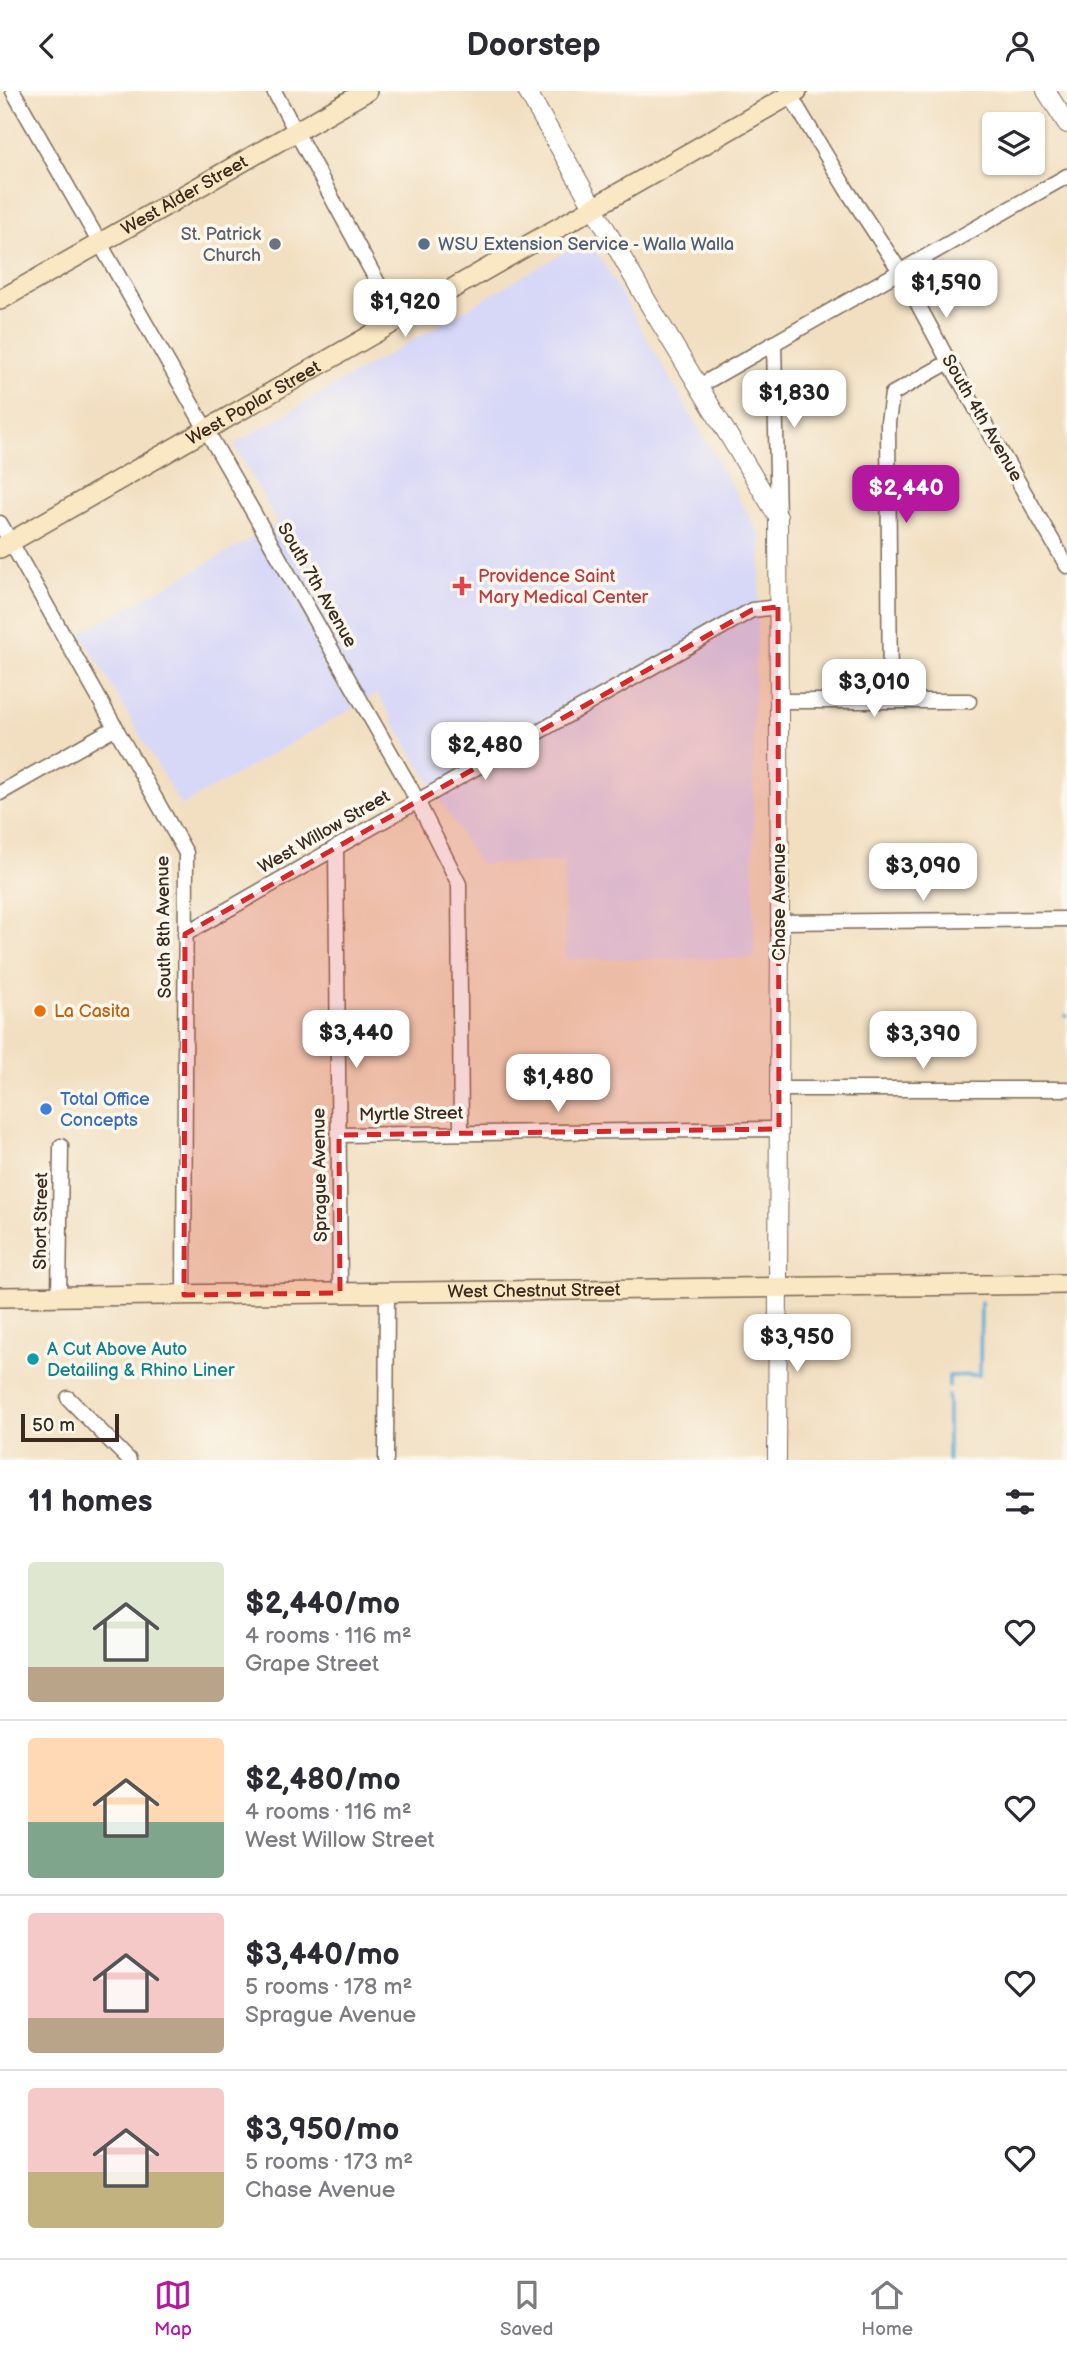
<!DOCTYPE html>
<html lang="en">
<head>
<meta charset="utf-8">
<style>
	:root { --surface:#fff; --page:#f7f7f7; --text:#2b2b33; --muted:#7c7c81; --line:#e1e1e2; --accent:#b5179e }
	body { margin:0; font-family:"Balsamiq Sans",sans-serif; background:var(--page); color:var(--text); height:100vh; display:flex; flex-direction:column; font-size:26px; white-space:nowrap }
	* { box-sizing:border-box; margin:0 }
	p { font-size:23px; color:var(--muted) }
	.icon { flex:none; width:38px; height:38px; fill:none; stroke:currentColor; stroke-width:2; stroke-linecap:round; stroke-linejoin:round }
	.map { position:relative; height:1369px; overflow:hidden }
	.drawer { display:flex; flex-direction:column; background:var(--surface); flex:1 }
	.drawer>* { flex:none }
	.fabs { position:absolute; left:982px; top:21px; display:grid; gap:14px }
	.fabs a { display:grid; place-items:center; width:63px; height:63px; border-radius:7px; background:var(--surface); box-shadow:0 2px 5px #0004; font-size:35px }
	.scale { position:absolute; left:21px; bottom:18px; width:98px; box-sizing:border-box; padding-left:7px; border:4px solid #3b2a1e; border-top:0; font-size:19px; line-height:24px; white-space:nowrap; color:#3b2a1e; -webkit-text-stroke:5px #fbf7ec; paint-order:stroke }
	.price { position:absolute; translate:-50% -60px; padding:0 16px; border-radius:14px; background:#fff; color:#222; font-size:23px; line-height:46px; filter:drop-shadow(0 2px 4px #0008) }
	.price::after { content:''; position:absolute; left:50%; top:42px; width:21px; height:16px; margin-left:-10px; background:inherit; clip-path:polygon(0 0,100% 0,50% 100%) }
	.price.active { background:var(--accent); color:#fff }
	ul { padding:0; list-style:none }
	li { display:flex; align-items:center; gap:21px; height:175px; padding:0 28px }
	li+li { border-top:2px solid var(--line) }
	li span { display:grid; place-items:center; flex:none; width:196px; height:140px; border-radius:7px; color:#555 }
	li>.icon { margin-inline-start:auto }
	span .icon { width:84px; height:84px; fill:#fffc; stroke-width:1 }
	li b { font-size:30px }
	h2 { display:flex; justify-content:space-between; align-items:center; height:84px; padding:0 28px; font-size:30px }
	header { display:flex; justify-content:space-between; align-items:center; height:91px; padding:0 28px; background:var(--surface); font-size:32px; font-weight:700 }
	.tabs { display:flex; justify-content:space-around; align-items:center; height:98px; border-top:2px solid var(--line); background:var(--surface); font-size:19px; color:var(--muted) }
	.tabs a { display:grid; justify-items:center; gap:4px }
	.tabs .active { color:var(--accent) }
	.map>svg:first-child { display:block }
</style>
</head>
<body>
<header><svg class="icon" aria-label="back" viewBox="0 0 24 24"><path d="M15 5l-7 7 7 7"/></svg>Doorstep<svg class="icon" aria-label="person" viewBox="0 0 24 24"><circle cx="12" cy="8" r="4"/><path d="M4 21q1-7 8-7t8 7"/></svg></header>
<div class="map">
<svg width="1067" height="1369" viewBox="0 0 1067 1369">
	<rect width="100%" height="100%" fill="#fbf7ec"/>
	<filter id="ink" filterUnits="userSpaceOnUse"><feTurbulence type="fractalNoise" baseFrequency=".0143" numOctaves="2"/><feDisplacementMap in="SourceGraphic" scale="14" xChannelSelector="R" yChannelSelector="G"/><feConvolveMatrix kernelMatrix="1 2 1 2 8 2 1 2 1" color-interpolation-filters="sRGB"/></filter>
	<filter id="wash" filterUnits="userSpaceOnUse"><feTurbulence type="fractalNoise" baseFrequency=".00686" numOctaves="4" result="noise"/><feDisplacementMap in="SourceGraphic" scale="28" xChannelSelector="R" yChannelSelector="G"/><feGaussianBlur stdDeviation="1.57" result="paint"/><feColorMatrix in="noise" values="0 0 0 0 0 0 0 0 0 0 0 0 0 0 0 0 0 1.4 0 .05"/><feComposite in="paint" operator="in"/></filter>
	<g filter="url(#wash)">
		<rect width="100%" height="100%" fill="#f2dfc1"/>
		<polygon fill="#d7d7f8" points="589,147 762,447 753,622 754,868 565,868 564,771 479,773 377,603 181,715 81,542 278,433 234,353"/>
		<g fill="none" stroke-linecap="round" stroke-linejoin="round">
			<g stroke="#5babd5" stroke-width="3.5">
				<polyline points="1065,925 1067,925"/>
				<polyline points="949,1295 949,1285 980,1284 981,1211"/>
				<polyline points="948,1369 948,1304"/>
			</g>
		</g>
	</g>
	<g filter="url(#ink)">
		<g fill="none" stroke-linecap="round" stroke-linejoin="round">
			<defs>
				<g id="minor">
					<polyline points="13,0 410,696 459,793 461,1042"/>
					<polyline points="274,0 398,229"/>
					<polyline points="790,4 845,96 900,180 949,271 1067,475"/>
					<polyline points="774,252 778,426"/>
					<polyline points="699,295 1067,85"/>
					<polyline points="0,432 186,762 184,1204"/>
					<polyline points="779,610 969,610"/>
					<polyline points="890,610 888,331 892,303 949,271"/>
					<polyline points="0,702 116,636"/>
					<polyline points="336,756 340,1202"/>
					<polyline points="780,831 1067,828"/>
					<polyline points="185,843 752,519 778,516"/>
					<polyline points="779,998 1067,998"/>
					<polyline points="339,1044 779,1038"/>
					<polyline points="59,1206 61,1055"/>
					<polyline points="68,1307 129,1369"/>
					<polyline points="386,1369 387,1201"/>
				</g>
				<g id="tertiary">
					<polyline points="527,0 647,210 778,426 780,831 777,1369"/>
					<polyline points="1046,0 1067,33"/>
				</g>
				<g id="secondary">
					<path id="s1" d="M0 209 367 0"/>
					<path id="s2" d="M0 457 797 0"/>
					<path id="s3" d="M0 1206 1067 1193"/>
				</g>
			</defs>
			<use href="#minor" stroke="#7b6957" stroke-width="17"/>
			<use href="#tertiary" stroke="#7b6957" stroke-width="20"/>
			<use href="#secondary" stroke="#7b6957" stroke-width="22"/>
			<use href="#minor" stroke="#fff" stroke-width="14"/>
			<use href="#tertiary" stroke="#fff" stroke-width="18"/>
			<use href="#secondary" stroke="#fae7c3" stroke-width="19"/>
		</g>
	</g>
	<path fill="#d62828" fill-opacity="0.2" stroke="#d62828" stroke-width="5" stroke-dasharray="14 9" stroke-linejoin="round" d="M778 516 779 1038 339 1044 340 1202 184 1204 185 843 752 519Z"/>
	<circle fill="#6b7280" stroke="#fbf7ec" stroke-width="2.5" cx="275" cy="153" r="7"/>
	<circle fill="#5c6f8a" stroke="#fbf7ec" stroke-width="2.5" cx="424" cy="153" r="7"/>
	<path fill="#e0444e" stroke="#fbf7ec" stroke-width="2.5" d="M458.5 484.5h7v7h7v7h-7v7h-7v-7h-7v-7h7z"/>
	<circle fill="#e8710a" stroke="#fbf7ec" stroke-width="2.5" cx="40" cy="920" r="7"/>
	<circle fill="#3f7fe0" stroke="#fbf7ec" stroke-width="2.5" cx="46" cy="1018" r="7"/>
	<circle fill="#0f9aa8" stroke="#fbf7ec" stroke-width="2.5" cx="33" cy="1268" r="7"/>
	<g text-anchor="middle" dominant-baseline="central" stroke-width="7" stroke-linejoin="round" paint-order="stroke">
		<g font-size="18" fill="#3b2a1e" stroke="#fbf7ec">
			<text stroke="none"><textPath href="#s1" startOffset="212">West Alder Street</textPath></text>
			<text stroke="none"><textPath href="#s2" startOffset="292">West Poplar Street</textPath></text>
			<text transform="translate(982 327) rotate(60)">South 4th Avenue</text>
			<text transform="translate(317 494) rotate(60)">South 7th Avenue</text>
			<text transform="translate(324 741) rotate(-30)">West Willow Street</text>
			<text transform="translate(779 811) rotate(-90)">Chase Avenue</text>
			<text transform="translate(164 836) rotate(-91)">South 8th Avenue</text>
			<text transform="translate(411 1023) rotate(-1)">Myrtle Street</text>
			<text transform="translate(320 1084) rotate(-91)">Sprague Avenue</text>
			<text transform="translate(41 1130) rotate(-89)">Short Street</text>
			<text stroke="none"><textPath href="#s3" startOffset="534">West Chestnut Street</textPath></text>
		</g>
		<g font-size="18" fill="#5b616d" stroke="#fbf7ec" text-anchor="end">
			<text x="261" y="143">St. Patrick<tspan x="261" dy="21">Church</tspan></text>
		</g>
		<g font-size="18" fill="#4e5e75" stroke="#fbf7ec" text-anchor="start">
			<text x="438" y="153">WSU Extension Service - Walla Walla</text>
		</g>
		<g font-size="18" fill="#be3a42" stroke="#fbf7ec" text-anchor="start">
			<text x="478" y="485">Providence Saint<tspan x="478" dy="21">Mary Medical Center</tspan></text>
		</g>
		<g font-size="18" fill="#c56008" stroke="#fbf7ec" text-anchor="start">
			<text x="54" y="920">La Casita</text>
		</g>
		<g font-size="18" fill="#366cbe" stroke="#fbf7ec" text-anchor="start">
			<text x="60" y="1008">Total Office<tspan x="60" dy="21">Concepts</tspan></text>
		</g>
		<g font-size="18" fill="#0d838f" stroke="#fbf7ec" text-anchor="start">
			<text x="47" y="1258">A Cut Above Auto<tspan x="47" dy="21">Detailing &amp; Rhino Liner</tspan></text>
		</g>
	</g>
</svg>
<div class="fabs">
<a><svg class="icon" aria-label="layers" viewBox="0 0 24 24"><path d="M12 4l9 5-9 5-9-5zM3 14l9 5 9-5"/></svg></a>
</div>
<div class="scale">50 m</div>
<b class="price" style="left:946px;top:229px">$1,590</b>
<b class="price" style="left:405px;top:248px">$1,920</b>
<b class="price" style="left:794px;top:339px">$1,830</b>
<b class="price active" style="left:906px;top:434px">$2,440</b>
<b class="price" style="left:874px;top:628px">$3,010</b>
<b class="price" style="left:485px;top:691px">$2,480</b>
<b class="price" style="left:923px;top:812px">$3,090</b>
<b class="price" style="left:356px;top:979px">$3,440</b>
<b class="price" style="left:923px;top:980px">$3,390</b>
<b class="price" style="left:558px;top:1023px">$1,480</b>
<b class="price" style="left:797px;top:1283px">$3,950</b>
</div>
<section class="drawer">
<h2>11 homes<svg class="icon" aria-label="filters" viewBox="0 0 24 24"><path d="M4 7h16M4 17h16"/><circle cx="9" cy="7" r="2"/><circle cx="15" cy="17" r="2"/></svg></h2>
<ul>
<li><span style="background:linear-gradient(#dfe7d0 75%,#b9a48a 0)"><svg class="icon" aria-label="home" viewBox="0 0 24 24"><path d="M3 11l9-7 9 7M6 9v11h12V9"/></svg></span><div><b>$2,440/mo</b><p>4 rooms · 116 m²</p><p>Grape Street</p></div><svg class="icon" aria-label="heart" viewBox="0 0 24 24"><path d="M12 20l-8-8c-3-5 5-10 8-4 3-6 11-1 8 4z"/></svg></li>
<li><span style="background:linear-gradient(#ffd9b3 60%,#7fa58c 0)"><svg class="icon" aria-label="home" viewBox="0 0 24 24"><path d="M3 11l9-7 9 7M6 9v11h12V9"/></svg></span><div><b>$2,480/mo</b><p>4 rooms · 116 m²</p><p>West Willow Street</p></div><svg class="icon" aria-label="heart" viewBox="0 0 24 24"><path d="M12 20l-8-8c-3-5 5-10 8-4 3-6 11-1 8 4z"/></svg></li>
<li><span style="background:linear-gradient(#f6c9c9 75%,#b9a48a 0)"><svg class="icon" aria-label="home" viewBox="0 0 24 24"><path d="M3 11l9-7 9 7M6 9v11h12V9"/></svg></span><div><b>$3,440/mo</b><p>5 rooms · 178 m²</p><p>Sprague Avenue</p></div><svg class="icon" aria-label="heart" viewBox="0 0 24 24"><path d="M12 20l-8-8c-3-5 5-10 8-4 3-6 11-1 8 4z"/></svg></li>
<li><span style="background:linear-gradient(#f6c9c9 60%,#c2b280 0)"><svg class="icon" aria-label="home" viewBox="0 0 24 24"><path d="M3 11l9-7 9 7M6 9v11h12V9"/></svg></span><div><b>$3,950/mo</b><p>5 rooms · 173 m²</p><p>Chase Avenue</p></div><svg class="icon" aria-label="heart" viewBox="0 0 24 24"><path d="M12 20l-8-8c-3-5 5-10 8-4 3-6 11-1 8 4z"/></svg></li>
</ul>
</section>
<nav class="tabs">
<a class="active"><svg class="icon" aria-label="map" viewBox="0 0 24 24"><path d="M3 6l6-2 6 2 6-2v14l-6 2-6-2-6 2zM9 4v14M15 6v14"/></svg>Map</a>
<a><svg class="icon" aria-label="saved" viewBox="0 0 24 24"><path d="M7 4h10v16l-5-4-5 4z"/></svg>Saved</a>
<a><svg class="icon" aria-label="home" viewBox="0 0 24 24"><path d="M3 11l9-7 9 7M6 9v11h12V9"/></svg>Home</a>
</nav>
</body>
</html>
